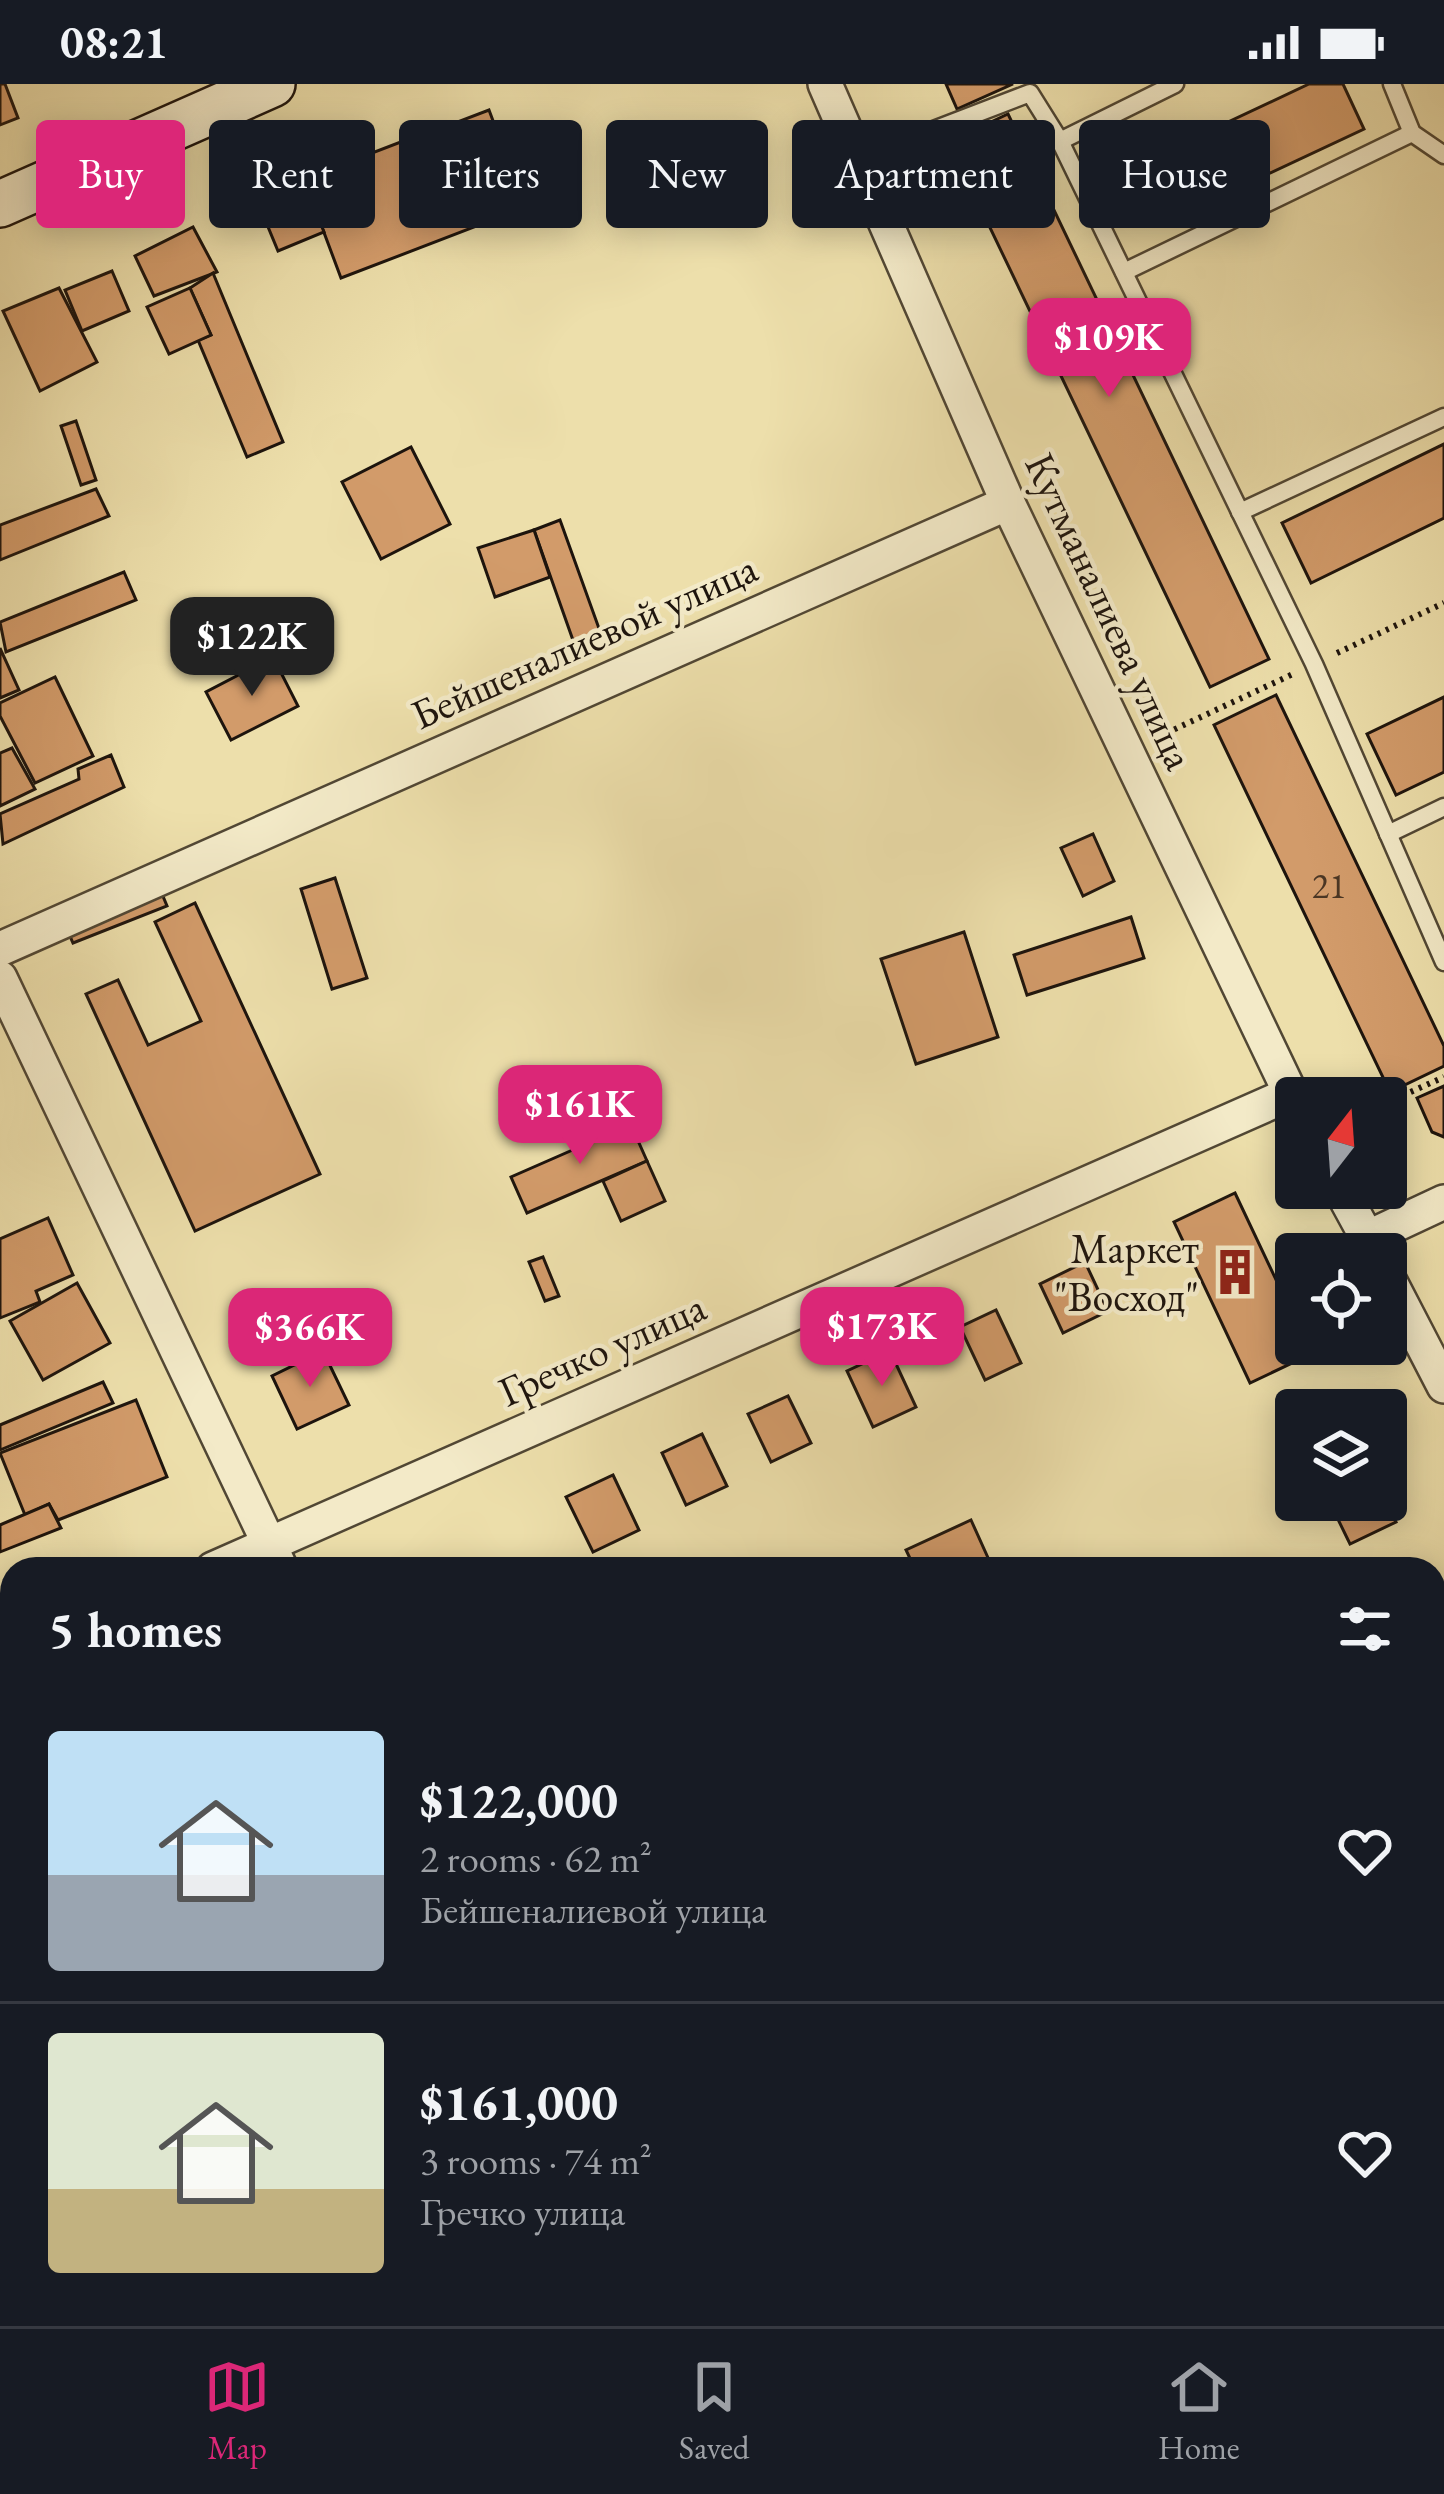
<!DOCTYPE html>
<html lang="en">
<head>
<meta charset="utf-8">
<style>
	:root { --surface:#171b24; --page:#242831; --text:#f1f3f6; --muted:#9ea1a6; --line:#363941; --accent:#db2777 }
	body { margin:0; font-family:"EB Garamond",serif; background:var(--page); color:var(--text); height:100vh; display:flex; flex-direction:column; font-size:45px; white-space:nowrap }
	* { box-sizing:border-box; margin:0 }
	p { font-size:39px; color:var(--muted) }
	.icon { flex:none; width:66px; height:66px; fill:none; stroke:currentColor; stroke-width:2; stroke-linecap:round; stroke-linejoin:round }
	.map { position:relative; flex:1; overflow:hidden }
	.drawer { position:absolute; left:0px; top:1473px; width:1446px; height:771px; display:flex; flex-direction:column; background:var(--surface); border-radius:36px 36px 0 0; box-shadow:0 6px 30px #0003 }
	.drawer>* { flex:none }
	.top-card { position:absolute; left:36px; top:36px; width:1374px; height:108px; display:flex; gap:24px }
	.needle { width:78px; rotate:17deg }
	.buttons { position:absolute; left:1275px; top:993px; display:grid; gap:24px }
	.buttons a { display:grid; place-items:center; width:132px; height:132px; border-radius:12px; background:var(--surface); box-shadow:0 6px 30px #0003; font-size:60px }
	.price { position:absolute; translate:-50% -102px; padding:0 27px; border-radius:24px; background:var(--accent); color:#fff; font-size:39px; line-height:78px; filter:drop-shadow(0 3px 6px #0008) }
	.price::after { content:''; position:absolute; left:50%; top:72px; width:36px; height:27px; margin-left:-18px; background:inherit; clip-path:polygon(0 0,100% 0,50% 100%) }
	.price.selected { background:#222; color:#fff }
	ul { padding:0; list-style:none }
	li { display:flex; align-items:center; gap:36px; height:300px; padding:0 48px }
	li+li { border-top:3px solid var(--line) }
	li span { display:grid; place-items:center; flex:none; width:336px; height:240px; border-radius:12px; color:#555 }
	li>.icon { margin-inline-start:auto }
	span .icon { width:144px; height:144px; fill:#fffc; stroke-width:1 }
	li b { font-size:51px }
	h2 { display:flex; justify-content:space-between; align-items:center; height:144px; padding:0 48px; font-size:51px }
	.chip { padding:0 42px; border-radius:12px; background:var(--surface); box-shadow:0 6px 30px #0003; font-size:42px; line-height:108px }
	.chip.selected { background:var(--accent); color:#fff }
	.status { display:flex; justify-content:space-between; align-items:center; height:84px; padding:0 60px; background:var(--surface); direction:ltr }
	.status svg { height:33px; fill:currentColor }
	.menu { display:flex; justify-content:space-around; align-items:center; height:168px; border-top:3px solid var(--line); background:var(--surface); font-size:33px; color:var(--muted) }
	.menu a { display:grid; justify-items:center; gap:6px }
	.menu .selected { color:var(--accent) }
	.map>svg:first-child { display:block }
</style>
</head>
<body>
<div class="status"><b>08:21</b><svg viewBox="0 0 49 12"><path d="M0 12V9h3v3zM5 12V6h3v6zM10 12V3h3v9zM15 12V0h3v12zM26 1h20v11H26zM47 4h2v5h-2z"/></svg></div>
<div class="map">
<svg width="1444" height="2242" viewBox="0 0 1444 2242">
	<rect width="100%" height="100%" fill="#eddfab"/>
	<filter id="stains"><feTurbulence type="fractalNoise" baseFrequency=".00167" numOctaves="4"/><feColorMatrix values="0 0 0 0 .2 0 0 0 0 .09 0 0 0 0 .02 0 0 0 .5 -.17"/></filter>
	<radialGradient id="worn" r=".72"><stop offset=".6" stop-color="#630" stop-opacity="0"/><stop offset="1" stop-color="#630" stop-opacity=".3"/></radialGradient>
	<g fill="#d29b6a" stroke="#1d140d" stroke-width="3">
		<polygon points="0,0 5,0 18,34 0,41"/>
		<polygon points="946,0 1013,0 957,25"/>
		<polygon points="1309,0 1343,0 1364,45 1187,128 1160,70"/>
		<polygon points="489,26 505,69 469,83 452,40"/>
		<polygon points="1008,30 1269,575 1210,603 949,58"/>
		<polygon points="445,41 482,140 341,194 304,95"/>
		<polygon points="305,102 324,148 278,167 259,121"/>
		<polygon points="193,143 217,188 154,212 135,172"/>
		<polygon points="112,187 129,227 82,247 65,206"/>
		<polygon points="213,189 283,358 247,373 198,256 211,251 190,204"/>
		<polygon points="59,204 97,278 40,307 3,227"/>
		<polygon points="190,204 211,251 169,270 147,223"/>
		<polygon points="76,337 96,396 81,401 61,342"/>
		<polygon points="1444,360 1444,434 1311,499 1282,439"/>
		<polygon points="411,363 450,440 381,475 342,398"/>
		<polygon points="96,405 109,432 0,476 0,441"/>
		<polygon points="560,436 601,550 574,559 534,446"/>
		<polygon points="534,446 550,493 495,513 478,464"/>
		<polygon points="124,488 136,516 6,568 0,538"/>
		<polygon points="0,564 19,606 0,614"/>
		<polygon points="273,573 298,622 231,656 206,608"/>
		<polygon points="55,593 93,672 35,699 0,632 0,619"/>
		<polygon points="1276,611 1444,962 1444,982 1390,1008 1214,641"/>
		<polygon points="1444,613 1444,688 1396,711 1367,650"/>
		<polygon points="12,664 35,705 0,722 0,669"/>
		<polygon points="111,671 124,703 3,760 0,730 79,695 78,685"/>
		<polygon points="1093,750 1114,797 1083,812 1061,764"/>
		<polygon points="335,794 367,894 332,905 301,805"/>
		<polygon points="160,805 167,822 73,859 66,843"/>
		<polygon points="195,819 320,1090 195,1147 86,910 118,896 148,961 201,937 155,838"/>
		<polygon points="1131,833 1144,874 1027,911 1014,871"/>
		<polygon points="964,848 998,953 916,980 881,875"/>
		<polygon points="1444,1002 1444,1053 1432,1048 1417,1014"/>
		<polygon points="606,1037 611,1050 631,1041 647,1077 527,1129 511,1093 593,1057 588,1045"/>
		<polygon points="647,1077 665,1117 621,1137 603,1097"/>
		<polygon points="1235,1109 1296,1238 1296,1260 1306,1260 1311,1270 1250,1299 1174,1138"/>
		<polygon points="48,1134 73,1191 36,1207 40,1218 0,1234 0,1155"/>
		<polygon points="543,1173 559,1212 545,1217 529,1178"/>
		<polygon points="1085,1178 1108,1227 1063,1249 1040,1200"/>
		<polygon points="77,1199 110,1259 43,1296 10,1237"/>
		<polygon points="996,1226 1021,1279 985,1296 960,1243"/>
		<polygon points="323,1267 349,1321 297,1345 272,1292"/>
		<polygon points="890,1267 916,1323 873,1343 847,1287"/>
		<polygon points="103,1298 113,1319 0,1366 0,1341"/>
		<polygon points="788,1312 811,1359 771,1378 748,1330"/>
		<polygon points="136,1316 167,1393 58,1436 49,1420 25,1431 0,1369"/>
		<polygon points="1296,1345 1296,1373 1285,1350"/>
		<polygon points="702,1350 727,1402 686,1421 662,1369"/>
		<polygon points="613,1391 639,1446 593,1468 566,1413"/>
		<polygon points="1346,1416 1385,1416 1396,1438 1350,1460 1332,1423"/>
		<polygon points="49,1420 61,1444 0,1468 0,1441"/>
		<polygon points="971,1436 989,1476 970,1485 915,1485 906,1466"/>
		<polygon points="1444,1562 1444,1644 1434,1649 1434,1567"/>
		<polygon points="12,1673 12,1706 0,1682"/>
		<polygon points="0,1705 11,1729 0,1734"/>
		<polygon points="0,1784 12,1809 12,1838 0,1844"/>
		<polygon points="1444,1937 1444,1975 1434,1979 1434,1941"/>
		<polygon points="6,2078 12,2082 12,2125 0,2135 0,2083"/>
		<polygon points="1440,2185 1444,2242 1424,2242 1419,2232 1434,2232 1434,2188"/>
		<polygon points="12,2218 12,2232 34,2232 36,2239 0,2242 0,2223"/>
		<polygon points="515,2232 601,2232 607,2242 519,2242"/>
		<polygon points="766,2232 805,2232 808,2238 748,2242"/>
		<polygon points="845,2232 901,2232 883,2242 851,2242"/>
		<polygon points="952,2232 976,2232 979,2239 956,2242"/>
		<polygon points="1305,2232 1315,2232 1319,2242 1283,2242"/>
		<polygon points="1323,2232 1375,2232 1379,2242 1327,2242"/>
		<polygon points="1386,2232 1413,2232 1418,2242 1390,2242"/>
	</g>
	<g fill="none" stroke-linecap="round" stroke-linejoin="round">
		<defs>
			<g id="lane">
				<polyline points="1392,0 1412,49 1444,71"/>
				<polyline points="1060,57 1175,0"/>
				<polyline points="858,75 1030,9 1060,57 1314,580 1444,878"/>
				<polyline points="1124,188 1412,49"/>
				<polyline points="1240,428 1444,333"/>
				<polyline points="1388,750 1444,723"/>
			</g>
			<g id="street">
				<polyline points="825,0 1008,419 1296,1021"/>
				<polyline points="0,865 1008,419"/>
				<polyline points="0,894 281,1485"/>
				<polyline points="1340,1104 1376,1170"/>
				<polyline points="1367,1154 1444,1118"/>
				<polyline points="1386,1190 1444,1302"/>
				<polyline points="213,1485 1290,1010"/>
				<polyline points="0,1574 12,1569"/>
				<polyline points="688,2232 694,2242"/>
				<polyline points="1216,2232 1221,2242"/>
			</g>
			<polyline id="secondary" points="0,120 272,0"/>
		</defs>
		<use href="#lane" stroke="#514734" stroke-width="21"/>
		<use href="#street" stroke="#514734" stroke-width="38"/>
		<use href="#secondary" stroke="#1d140d" stroke-width="50"/>
		<g stroke="#1d140d" stroke-width="6" stroke-dasharray="3 6" stroke-linecap="butt">
			<polyline points="1337,569 1444,519"/>
			<polyline points="1158,653 1293,590"/>
			<polyline points="1386,1019 1444,993"/>
		</g>
		<use href="#lane" stroke="#f3eac8" stroke-width="16"/>
		<use href="#street" stroke="#f3eac8" stroke-width="33"/>
		<use href="#secondary" stroke="#f3eac8" stroke-width="45"/>
	</g>
	<defs>
		<symbol id="building-bare" viewBox="-9 -9 18 18"><path d="M-4-6H4V6H1V3H-1V6H-4ZM-2.5-4.3h1.7v1.8h-1.7ZM.8-4.3h1.7v1.8H.8ZM-2.5-1h1.7V.8h-1.7ZM.8-1h1.7V.8H.8Z" fill="#8f2418" stroke="#f3eac8" stroke-width="2.5" paint-order="stroke"/></symbol>
	</defs>
	<g fill-rule="evenodd">
		<use href="#building-bare" x="1202" y="1155" width="66" height="66"/>
	</g>
	<g text-anchor="middle" dominant-baseline="central" stroke-width="9" stroke-linejoin="round" paint-order="stroke">
		<g font-size="36" fill="#4a3624">
			<text x="1329" y="801">21</text>
		</g>
		<g font-size="42" fill="#1d140d" stroke="#f3eac8">
			<text transform="translate(1110 527) rotate(65)">Кутманалиева улица</text>
			<text transform="translate(584 557) rotate(-24)">Бейшеналиевой улица</text>
			<text transform="translate(602 1265) rotate(-24)">Гречко улица</text>
		</g>
		<g font-size="42" fill="#1d140d" stroke="#f3eac8" text-anchor="end">
			<text x="1199" y="1164">Маркет<tspan x="1199" dy="48">"Восход"</tspan></text>
		</g>
	</g>
	<rect width="100%" height="100%" filter="url(#stains)"/>
	<rect width="100%" height="100%" fill="url(#worn)"/>
</svg>
<div class="buttons">
<a><svg class="needle" viewBox="-14 -14 28 28"><path d="M0-13l5 13h-10z" fill="#e53935"/><path d="M0 13l5-13h-10z" fill="#9ea1a6"/></svg></a>
<a><svg class="icon" aria-label="locate" viewBox="0 0 24 24"><circle cx="12" cy="12" r="6"/><path d="M12 2v4M12 18v4M2 12h4M18 12h4"/></svg></a>
<a><svg class="icon" aria-label="layers" viewBox="0 0 24 24"><path d="M12 4l9 5-9 5-9-5zM3 14l9 5 9-5"/></svg></a>
</div>
<b class="price" style="left:1109px;top:316px">$109K</b>
<b class="price selected" style="left:252px;top:615px">$122K</b>
<b class="price" style="left:580px;top:1083px">$161K</b>
<b class="price" style="left:882px;top:1305px">$173K</b>
<b class="price" style="left:310px;top:1306px">$366K</b>
<div class="top-card">
<a class="chip selected">Buy</a>
<a class="chip">Rent</a>
<a class="chip">Filters</a>
<a class="chip">New</a>
<a class="chip">Apartment</a>
<a class="chip">House</a>
</div>
<section class="drawer">
<h2>5 homes<svg class="icon" aria-label="filters" viewBox="0 0 24 24"><path d="M4 7h16M4 17h16"/><circle cx="9" cy="7" r="2"/><circle cx="15" cy="17" r="2"/></svg></h2>
<ul>
<li><span style="background:linear-gradient(#bfe0f5 60%,#9aa5b1 0)"><svg class="icon" aria-label="home" viewBox="0 0 24 24"><path d="M3 11l9-7 9 7M6 9v11h12V9"/></svg></span><div><b>$122,000</b><p>2 rooms · 62 m²</p><p>Бейшеналиевой улица</p></div><svg class="icon" aria-label="heart" viewBox="0 0 24 24"><path d="M12 20l-8-8c-3-5 5-10 8-4 3-6 11-1 8 4z"/></svg></li>
<li><span style="background:linear-gradient(#dfe7d0 65%,#c2b280 0)"><svg class="icon" aria-label="home" viewBox="0 0 24 24"><path d="M3 11l9-7 9 7M6 9v11h12V9"/></svg></span><div><b>$161,000</b><p>3 rooms · 74 m²</p><p>Гречко улица</p></div><svg class="icon" aria-label="heart" viewBox="0 0 24 24"><path d="M12 20l-8-8c-3-5 5-10 8-4 3-6 11-1 8 4z"/></svg></li>
</ul>
</section>
</div>
<nav class="menu">
<a class="selected"><svg class="icon" aria-label="map" viewBox="0 0 24 24"><path d="M3 6l6-2 6 2 6-2v14l-6 2-6-2-6 2zM9 4v14M15 6v14"/></svg>Map</a>
<a><svg class="icon" aria-label="saved" viewBox="0 0 24 24"><path d="M7 4h10v16l-5-4-5 4z"/></svg>Saved</a>
<a><svg class="icon" aria-label="home" viewBox="0 0 24 24"><path d="M3 11l9-7 9 7M6 9v11h12V9"/></svg>Home</a>
</nav>
</body>
</html>
